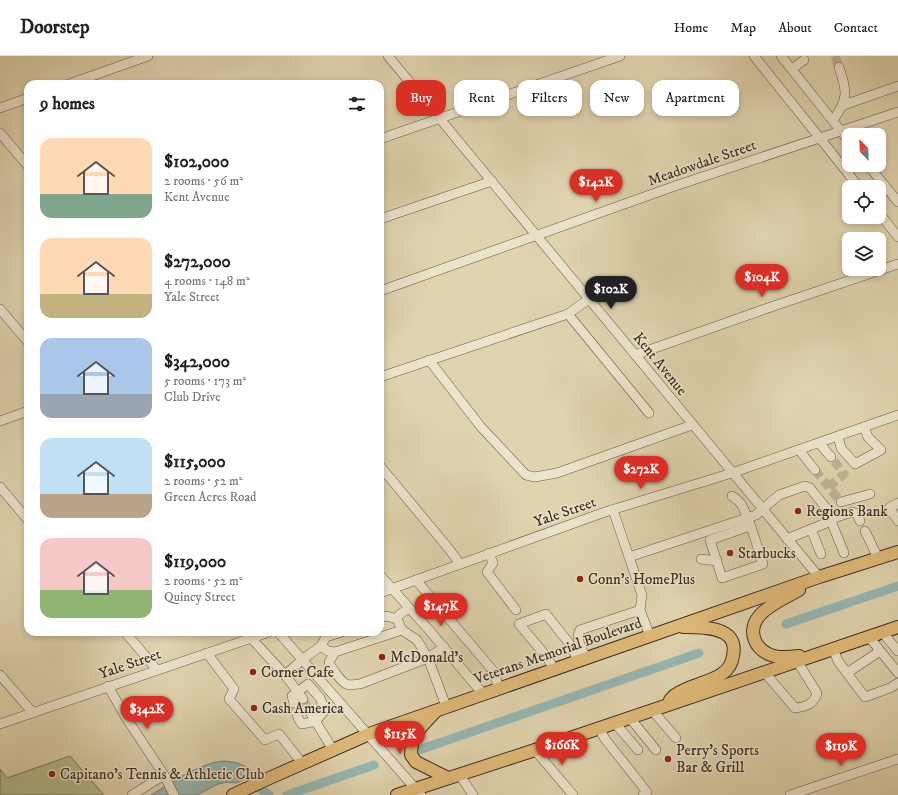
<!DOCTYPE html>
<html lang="en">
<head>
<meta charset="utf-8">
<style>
	:root { --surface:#fff; --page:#f2f2f2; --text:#222; --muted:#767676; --line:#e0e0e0; --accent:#d93025 }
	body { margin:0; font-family:"IM FELL DW Pica",serif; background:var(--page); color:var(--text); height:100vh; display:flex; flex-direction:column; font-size:15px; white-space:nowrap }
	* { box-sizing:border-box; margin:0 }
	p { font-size:13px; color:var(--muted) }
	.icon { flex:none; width:22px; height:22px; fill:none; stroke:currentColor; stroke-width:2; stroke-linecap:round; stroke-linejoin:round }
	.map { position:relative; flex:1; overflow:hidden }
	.side { position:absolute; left:24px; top:24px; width:360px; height:556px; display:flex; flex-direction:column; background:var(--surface); border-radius:12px; box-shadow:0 2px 6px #0003 }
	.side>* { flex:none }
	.guide { position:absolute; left:396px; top:24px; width:380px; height:36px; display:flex; gap:8px }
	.needle { width:26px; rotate:337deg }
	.controls { position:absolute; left:842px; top:72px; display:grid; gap:8px }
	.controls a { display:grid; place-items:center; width:44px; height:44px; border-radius:8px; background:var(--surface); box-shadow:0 2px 6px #0003; font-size:20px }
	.price { position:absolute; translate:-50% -34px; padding:0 9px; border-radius:14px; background:var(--accent); color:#fff; font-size:13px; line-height:26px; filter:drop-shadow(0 1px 2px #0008) }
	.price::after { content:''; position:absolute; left:50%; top:24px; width:12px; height:9px; margin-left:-6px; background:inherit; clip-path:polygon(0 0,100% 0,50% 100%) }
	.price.on { background:#222; color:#fff }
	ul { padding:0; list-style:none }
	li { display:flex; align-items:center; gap:12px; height:100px; padding:0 16px }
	li span { display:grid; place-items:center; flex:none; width:112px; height:80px; border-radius:12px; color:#555 }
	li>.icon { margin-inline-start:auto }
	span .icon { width:48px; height:48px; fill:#fffc; stroke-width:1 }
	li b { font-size:17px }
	h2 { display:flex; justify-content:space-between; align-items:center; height:48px; padding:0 16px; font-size:17px }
	.chip { padding:0 14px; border-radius:12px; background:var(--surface); box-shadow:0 2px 6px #0003; font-size:14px; line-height:36px }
	.chip.on { background:var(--accent); color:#fff }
	header { display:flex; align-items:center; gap:24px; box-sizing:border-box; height:56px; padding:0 20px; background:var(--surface); border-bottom:1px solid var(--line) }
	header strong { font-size:19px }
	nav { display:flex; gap:22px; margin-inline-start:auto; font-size:14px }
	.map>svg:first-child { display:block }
</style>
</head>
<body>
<header>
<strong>Doorstep</strong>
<nav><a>Home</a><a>Map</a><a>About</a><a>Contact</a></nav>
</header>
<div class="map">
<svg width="898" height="739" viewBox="0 0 898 739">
	<rect width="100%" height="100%" fill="#e0d4af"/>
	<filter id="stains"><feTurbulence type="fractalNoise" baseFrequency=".005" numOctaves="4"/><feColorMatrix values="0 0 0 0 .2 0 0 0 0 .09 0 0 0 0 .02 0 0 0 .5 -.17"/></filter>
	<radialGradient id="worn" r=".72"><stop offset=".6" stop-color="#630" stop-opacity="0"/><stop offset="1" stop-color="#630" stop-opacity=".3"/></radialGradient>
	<polygon fill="#b2bd8b" stroke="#787658" points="70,700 104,739 0,739 0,713 7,722"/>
	<path fill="#96b7b3" stroke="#72807a" d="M222 705C239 706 243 708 256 718L236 727 227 726 218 728 197 739H151C173 726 196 709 222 705Z"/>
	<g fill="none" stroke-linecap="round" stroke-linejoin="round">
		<g stroke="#96b7b3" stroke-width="9">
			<polyline points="786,568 898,530"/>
			<polyline points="419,694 699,597"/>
			<polyline points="262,734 269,739"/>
			<polyline points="287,739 374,709"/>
		</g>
		<g stroke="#bfb393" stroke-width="9" stroke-dasharray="9 4.5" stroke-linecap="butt">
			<polyline points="835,0 839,11"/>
			<polyline points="815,414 841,446"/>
			<polyline points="829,431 844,418 831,401"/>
			<polyline points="303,643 311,658"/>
		</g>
		<defs>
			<g id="minor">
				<polyline points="388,0 819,521"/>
				<polyline points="754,0 859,131"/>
				<polyline points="781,0 849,85"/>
				<polyline points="792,13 804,4"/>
				<polyline points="69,28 148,0"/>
				<polyline points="844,49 898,30"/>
				<polyline points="0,52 28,42"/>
				<path d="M833 64C849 43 847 35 839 11"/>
				<polyline points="0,77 28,110"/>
				<polyline points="380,83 620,0"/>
				<polyline points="868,109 898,146"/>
				<polyline points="879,157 898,181"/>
				<polyline points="380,163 492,125"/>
				<polyline points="380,235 675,130 898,56"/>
				<polyline points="0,253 28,286"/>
				<polyline points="568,258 589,243"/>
				<polyline points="635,299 765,253 898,208"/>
				<polyline points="429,304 481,371 526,419 535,421 557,417 692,369"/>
				<polyline points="380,321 568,258 649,357"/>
				<polyline points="0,365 28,355"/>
				<polyline points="838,380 841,392 855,408 881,394 868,381 864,371"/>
				<polyline points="819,387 831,401"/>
				<polyline points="799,394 815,414"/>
				<polyline points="380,410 449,493 460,508"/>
				<polyline points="0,431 28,464"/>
				<path d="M732 440C735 442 739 445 741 448 750 462 757 491 763 508L722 522 710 484 750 470"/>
				<polyline points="841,446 870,438"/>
				<polyline points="898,447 889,452 898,465"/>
				<polyline points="613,454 642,539 640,554 650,580"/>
				<polyline points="831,465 844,497"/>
				<polyline points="811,473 821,498"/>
				<polyline points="865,475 878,502"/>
				<polyline points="787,483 831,465 834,462 852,456 857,458 860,465"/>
				<polyline points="489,497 493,507 487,516 516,554"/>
				<polyline points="629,501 756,459 779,439 805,430 810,432 834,462"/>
				<polyline points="701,503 717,505"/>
				<polyline points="380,519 429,574 483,638"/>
				<polyline points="416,524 495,617 498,632"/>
				<polyline points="380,537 605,456 732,417 898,359"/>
				<polyline points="409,552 399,559 397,563 402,574 417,584 428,602 444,591"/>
				<polyline points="380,562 387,560 397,563"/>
				<polyline points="125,576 157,614"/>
				<polyline points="278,576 421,739"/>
				<polyline points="882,576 898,595"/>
				<polyline points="869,581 898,617"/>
				<polyline points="251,582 285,619 303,643"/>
				<polyline points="321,590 328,595 335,596 402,574"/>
				<polyline points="833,593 838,605 865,641 890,632 898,627"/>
				<path d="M335 596 329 606C331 612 341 625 346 628 350 630 356 628 360 628L428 602 446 650"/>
				<polyline points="207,597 234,633 229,643 265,684 279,678 302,707"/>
				<path d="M586 602C582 594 575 582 580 574L640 554"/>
				<polyline points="554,613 546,600 519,568 546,558 572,591 578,605"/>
				<path d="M764 616 795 652C806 651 814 648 817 637L797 605"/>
				<polyline points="847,617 880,595"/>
				<polyline points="0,619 33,657"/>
				<polyline points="285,619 303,603 321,590 326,581 342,576"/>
				<polyline points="108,630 125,660 164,719 174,739"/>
				<polyline points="294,647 292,640 308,628 320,642 325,654 316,665 302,668 299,664 296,656"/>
				<polyline points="652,654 676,682"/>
				<polyline points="311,658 333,694"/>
				<polyline points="630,662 656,694"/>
				<polyline points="615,667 638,694"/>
				<polyline points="0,668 269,576"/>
				<polyline points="599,672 605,683 647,736 643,739"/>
				<polyline points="535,694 573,739"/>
				<polyline points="459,718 473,739"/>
				<polyline points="132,739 164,719"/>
				<polyline points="790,739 898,703"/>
			</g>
			<g id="major">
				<path d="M799 600C791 601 782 602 774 600 755 595 746 575 760 559 770 548 787 541 799 534"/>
				<path d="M670 644C672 642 674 639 677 638 695 625 730 626 733 600 734 595 734 589 732 585 725 570 696 571 683 571"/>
				<path d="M435 656C422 670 411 678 411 699L416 706 448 722"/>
				<polyline points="233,739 265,724 369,678 819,521 898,496"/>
				<polyline points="397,739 535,694 898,571"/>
			</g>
		</defs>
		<use href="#minor" stroke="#665847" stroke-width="10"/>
		<use href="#major" stroke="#3d2e24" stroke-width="14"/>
		<use href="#minor" stroke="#ebe3cb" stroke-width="9"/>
		<use href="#major" stroke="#e0ba78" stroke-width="12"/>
	</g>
	<g fill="#8f2418" stroke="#ebe3cb" stroke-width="1.5">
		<circle cx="798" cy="455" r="4"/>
		<circle cx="730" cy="497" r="4"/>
		<circle cx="580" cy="523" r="4"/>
		<circle cx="382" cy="601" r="4"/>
		<circle cx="253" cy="616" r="4"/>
		<circle cx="254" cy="652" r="4"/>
		<circle cx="668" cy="703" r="4"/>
		<circle cx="52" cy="718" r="4"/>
	</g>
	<g text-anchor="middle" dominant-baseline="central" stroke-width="3" stroke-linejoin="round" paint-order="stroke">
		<g font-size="15" fill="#3d2e24" stroke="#ebe3cb">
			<text transform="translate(702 107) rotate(-19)">Meadowdale Street</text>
			<text transform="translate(660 308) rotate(51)">Kent Avenue</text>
			<text transform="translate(565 456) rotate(-19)">Yale Street</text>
			<text transform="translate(558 595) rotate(-19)">Veterans Memorial Boulevard</text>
			<text transform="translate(130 608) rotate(-19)">Yale Street</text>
		</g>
		<g font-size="15" fill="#3d2e24" stroke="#ebe3cb" text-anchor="start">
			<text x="806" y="455">Regions Bank</text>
			<text x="738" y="497">Starbucks</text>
			<text x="588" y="523">Conn's HomePlus</text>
			<text x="390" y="601">McDonald's</text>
			<text x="261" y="616">Corner Cafe</text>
			<text x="262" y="652">Cash America</text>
			<text x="676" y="694">Perry's Sports<tspan x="676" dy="17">Bar &amp; Grill</tspan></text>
			<text x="60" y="718">Capitano's Tennis &amp; Athletic Club</text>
		</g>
	</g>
	<rect width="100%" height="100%" filter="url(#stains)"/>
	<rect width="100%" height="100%" fill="url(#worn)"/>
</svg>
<div class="controls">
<a><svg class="needle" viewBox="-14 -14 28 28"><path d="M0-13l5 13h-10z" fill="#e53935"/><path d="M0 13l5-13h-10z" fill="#767676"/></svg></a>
<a><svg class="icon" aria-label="locate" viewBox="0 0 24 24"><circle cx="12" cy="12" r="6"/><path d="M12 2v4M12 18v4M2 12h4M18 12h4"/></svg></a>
<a><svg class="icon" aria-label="layers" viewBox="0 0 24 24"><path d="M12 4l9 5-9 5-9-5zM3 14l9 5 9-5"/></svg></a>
</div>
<b class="price" style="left:596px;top:147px">$142K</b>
<b class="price" style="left:762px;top:242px">$104K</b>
<b class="price on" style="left:611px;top:254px">$102K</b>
<b class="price" style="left:641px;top:434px">$272K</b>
<b class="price" style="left:441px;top:571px">$147K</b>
<b class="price" style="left:147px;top:674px">$342K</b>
<b class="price" style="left:400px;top:699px">$115K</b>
<b class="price" style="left:562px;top:710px">$166K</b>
<b class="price" style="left:841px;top:711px">$119K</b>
<div class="guide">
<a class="chip on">Buy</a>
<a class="chip">Rent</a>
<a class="chip">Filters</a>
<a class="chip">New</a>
<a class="chip">Apartment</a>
</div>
<section class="side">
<h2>9 homes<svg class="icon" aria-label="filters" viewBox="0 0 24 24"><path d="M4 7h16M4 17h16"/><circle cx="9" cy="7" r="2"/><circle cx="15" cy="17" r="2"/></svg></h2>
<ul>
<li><span style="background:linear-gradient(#ffd9b3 70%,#7fa58c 0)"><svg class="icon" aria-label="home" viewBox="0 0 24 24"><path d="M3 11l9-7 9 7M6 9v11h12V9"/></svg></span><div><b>$102,000</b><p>2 rooms · 56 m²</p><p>Kent Avenue</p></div></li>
<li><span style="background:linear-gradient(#ffd9b3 70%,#c2b280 0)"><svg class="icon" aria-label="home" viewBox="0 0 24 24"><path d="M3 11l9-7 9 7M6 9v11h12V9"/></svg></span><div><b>$272,000</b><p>4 rooms · 148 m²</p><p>Yale Street</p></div></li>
<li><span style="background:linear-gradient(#a9c7e8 70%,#9aa5b1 0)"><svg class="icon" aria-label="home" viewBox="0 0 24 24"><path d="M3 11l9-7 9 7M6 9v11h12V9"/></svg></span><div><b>$342,000</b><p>5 rooms · 173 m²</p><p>Club Drive</p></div></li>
<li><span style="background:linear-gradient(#bfe0f5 70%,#b9a48a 0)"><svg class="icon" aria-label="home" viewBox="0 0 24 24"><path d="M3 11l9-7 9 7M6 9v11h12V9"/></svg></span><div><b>$115,000</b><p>2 rooms · 52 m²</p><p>Green Acres Road</p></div></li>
<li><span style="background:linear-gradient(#f6c9c9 65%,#8fb573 0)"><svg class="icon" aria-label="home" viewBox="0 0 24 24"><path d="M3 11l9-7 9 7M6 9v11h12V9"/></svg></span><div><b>$119,000</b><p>2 rooms · 52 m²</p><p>Quincy Street</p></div></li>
</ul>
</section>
</div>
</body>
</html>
